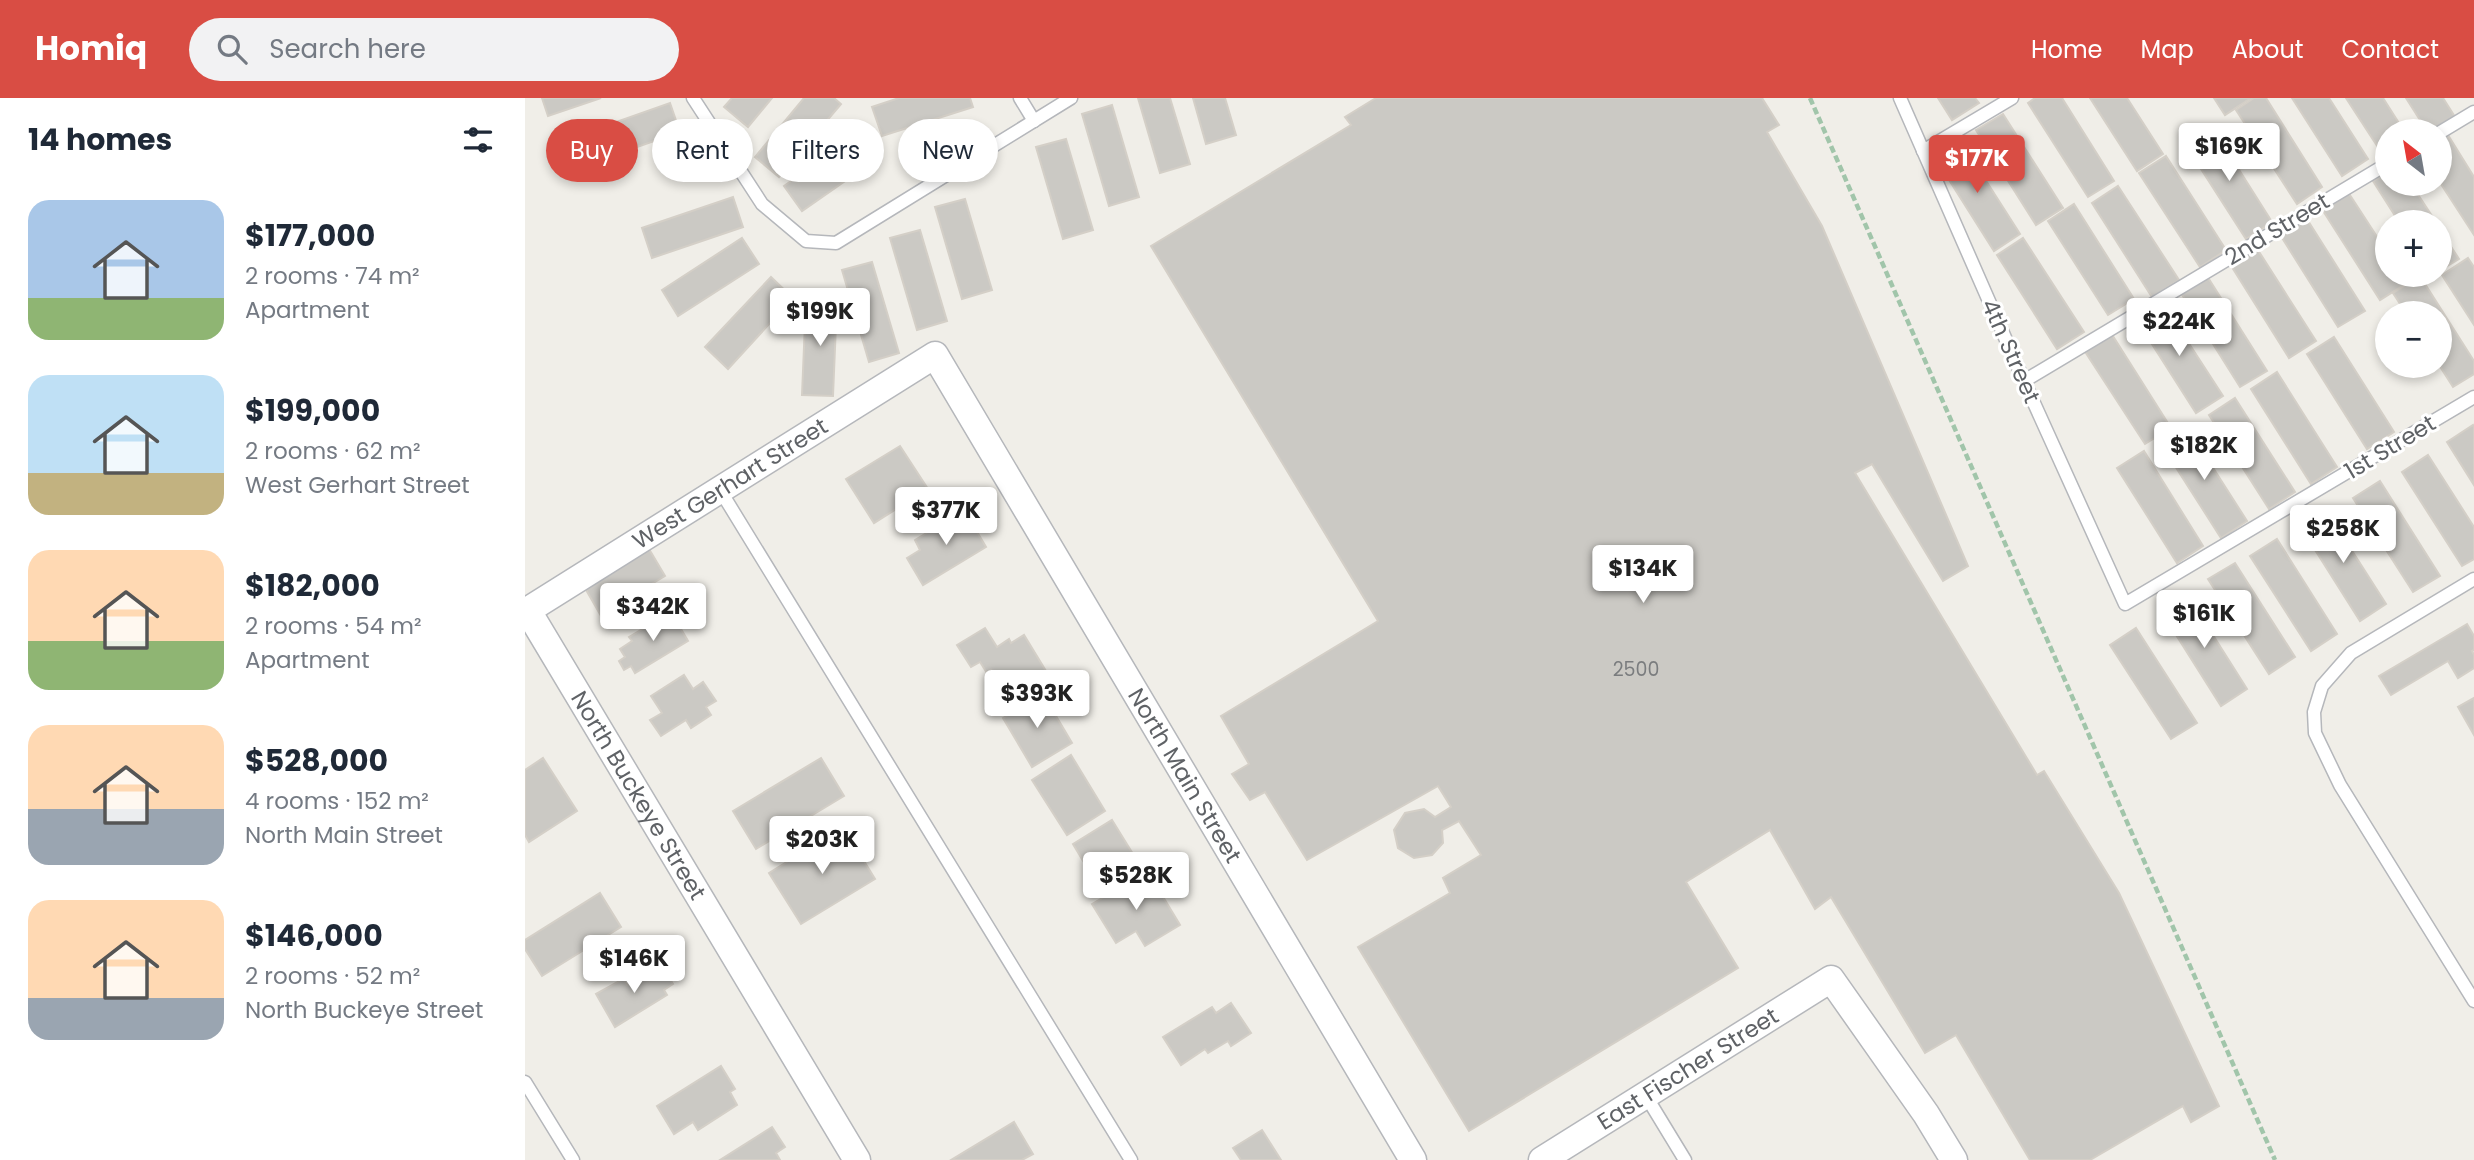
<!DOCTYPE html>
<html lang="en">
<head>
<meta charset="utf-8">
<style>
	:root { --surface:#fff; --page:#f2f2f3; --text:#1f2937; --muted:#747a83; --accent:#d94d44 }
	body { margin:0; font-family:Poppins,sans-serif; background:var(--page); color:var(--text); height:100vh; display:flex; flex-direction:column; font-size:26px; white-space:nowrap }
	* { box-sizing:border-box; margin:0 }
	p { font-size:23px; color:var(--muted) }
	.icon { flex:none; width:38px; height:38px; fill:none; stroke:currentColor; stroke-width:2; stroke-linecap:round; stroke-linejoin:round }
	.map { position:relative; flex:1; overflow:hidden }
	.panel { display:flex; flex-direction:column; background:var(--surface); width:525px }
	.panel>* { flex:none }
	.top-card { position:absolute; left:21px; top:21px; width:665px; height:63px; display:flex; gap:14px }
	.needle { width:46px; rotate:329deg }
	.controls { position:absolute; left:1850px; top:21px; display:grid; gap:14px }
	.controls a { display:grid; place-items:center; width:77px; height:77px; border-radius:50%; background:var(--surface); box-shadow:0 4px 10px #0003; font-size:35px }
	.price { position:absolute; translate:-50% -60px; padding:0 16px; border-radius:7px; background:#fff; color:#222; font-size:23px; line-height:46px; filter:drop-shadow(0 2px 4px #0008) }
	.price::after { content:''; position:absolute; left:50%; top:42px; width:21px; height:16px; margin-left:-10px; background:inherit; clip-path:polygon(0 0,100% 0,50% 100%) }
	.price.on { background:var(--accent); color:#fff }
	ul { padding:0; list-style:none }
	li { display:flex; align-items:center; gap:21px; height:175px; padding:0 28px }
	li span { display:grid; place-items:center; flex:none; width:196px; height:140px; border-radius:21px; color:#555 }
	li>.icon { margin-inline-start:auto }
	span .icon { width:84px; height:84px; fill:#fffc; stroke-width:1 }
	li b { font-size:30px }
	h2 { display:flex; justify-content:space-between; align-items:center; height:84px; padding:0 28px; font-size:30px }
	.chip { padding:0 24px; border-radius:32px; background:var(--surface); box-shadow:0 4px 10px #0003; font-size:24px; line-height:63px }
	.chip.on { background:var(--accent); color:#fff }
	header { display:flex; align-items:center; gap:42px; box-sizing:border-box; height:98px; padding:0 35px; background:var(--accent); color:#fff }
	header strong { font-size:33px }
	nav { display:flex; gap:38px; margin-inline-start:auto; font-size:24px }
	.search { width:490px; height:63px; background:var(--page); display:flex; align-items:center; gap:18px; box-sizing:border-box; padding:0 24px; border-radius:38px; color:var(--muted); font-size:26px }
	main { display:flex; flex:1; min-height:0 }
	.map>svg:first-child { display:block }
</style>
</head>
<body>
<header>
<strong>Homiq</strong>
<div class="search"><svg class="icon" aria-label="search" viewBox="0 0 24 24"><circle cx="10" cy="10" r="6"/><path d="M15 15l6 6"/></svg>Search here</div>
<nav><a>Home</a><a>Map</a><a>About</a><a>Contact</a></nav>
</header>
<main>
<section class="panel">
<h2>14 homes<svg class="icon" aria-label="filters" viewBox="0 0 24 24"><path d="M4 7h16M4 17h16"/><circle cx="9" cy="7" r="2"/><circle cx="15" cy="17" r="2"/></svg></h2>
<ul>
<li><span style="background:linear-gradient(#a9c7e8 70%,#8fb573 0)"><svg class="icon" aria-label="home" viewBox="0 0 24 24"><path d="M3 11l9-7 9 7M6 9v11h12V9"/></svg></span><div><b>$177,000</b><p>2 rooms · 74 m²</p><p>Apartment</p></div></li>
<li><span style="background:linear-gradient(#bfe0f5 70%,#c2b280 0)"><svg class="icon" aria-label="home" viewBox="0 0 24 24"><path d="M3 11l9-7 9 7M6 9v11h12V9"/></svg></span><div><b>$199,000</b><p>2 rooms · 62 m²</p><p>West Gerhart Street</p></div></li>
<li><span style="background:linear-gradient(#ffd9b3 65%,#8fb573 0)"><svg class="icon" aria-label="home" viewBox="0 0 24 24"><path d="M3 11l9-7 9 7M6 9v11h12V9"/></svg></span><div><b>$182,000</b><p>2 rooms · 54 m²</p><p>Apartment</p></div></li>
<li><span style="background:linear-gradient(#ffd9b3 60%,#9aa5b1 0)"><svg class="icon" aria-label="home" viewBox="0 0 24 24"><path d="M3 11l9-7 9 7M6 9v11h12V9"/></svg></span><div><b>$528,000</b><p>4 rooms · 152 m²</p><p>North Main Street</p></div></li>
<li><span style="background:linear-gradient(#ffd9b3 70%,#9aa5b1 0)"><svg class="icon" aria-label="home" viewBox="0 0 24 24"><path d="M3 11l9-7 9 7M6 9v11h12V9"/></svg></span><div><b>$146,000</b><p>2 rooms · 52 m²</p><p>North Buckeye Street</p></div></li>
</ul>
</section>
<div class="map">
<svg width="1949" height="1062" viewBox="0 0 1949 1062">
	<rect width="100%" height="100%" fill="#f0eee8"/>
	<g fill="#cbc9c4" stroke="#d4cfc7" stroke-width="2">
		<polygon points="17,0 76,0 23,18"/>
		<polygon points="207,0 247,0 223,29 199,9"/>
		<polygon points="279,0 309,0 316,6 254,79 230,59"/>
		<polygon points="374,0 445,0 448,9 357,38 347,9"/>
		<polygon points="613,0 645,0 665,66 635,75"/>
		<polygon points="668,0 700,0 711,37 681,46"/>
		<polygon points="851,0 1237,0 1254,27 1242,34 1297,128 1443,468 1418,483 1347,366 1330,375 1512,677 1519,673 1594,795 1694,1008 1666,1024 1658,1008 1565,1062 1505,1062 1431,937 1400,955 1306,799 1290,811 1245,732 1161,784 1213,870 944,1033 833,849 925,795 918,780 956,757 934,723 917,732 918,745 907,757 889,760 873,750 869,732 880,715 899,711 910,719 926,709 913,688 782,762 740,694 725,702 707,676 724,666 696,618 853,523 626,148 826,27 820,19"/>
		<polygon points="1413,0 1450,0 1454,5 1427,22"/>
		<polygon points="1510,0 1537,0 1589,83 1563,99 1503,5"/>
		<polygon points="1565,0 1602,0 1638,56 1612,73"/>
		<polygon points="1689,0 1726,0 1700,17"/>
		<polygon points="1729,0 1741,0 1797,89 1772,106 1711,12"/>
		<polygon points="1767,0 1804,0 1843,61 1817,78"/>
		<polygon points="1821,0 1858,0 1879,33 1862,33 1862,55 1858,57"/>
		<polygon points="1881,0 1918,0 1930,19 1907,33 1902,33"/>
		<polygon points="145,5 155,34 64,66 54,37"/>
		<polygon points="587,7 614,99 584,108 557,16"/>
		<polygon points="1478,16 1538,110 1511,127 1451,32"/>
		<polygon points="1687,29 1747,124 1721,141 1660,46"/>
		<polygon points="338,33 356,58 277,113 259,88"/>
		<polygon points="1923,37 1949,79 1949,137 1914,83 1914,43"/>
		<polygon points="541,41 568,132 538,141 511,49"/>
		<polygon points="1435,42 1495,136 1469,153 1409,58"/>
		<polygon points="1641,58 1701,152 1675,169 1614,75"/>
		<polygon points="1862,74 1862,86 1886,86 1911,124 1874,124 1848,83"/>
		<polygon points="1593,88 1654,182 1627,199 1567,105"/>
		<polygon points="1821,91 1862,154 1862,177 1876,177 1882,185 1855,202 1795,108"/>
		<polygon points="208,99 218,129 127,160 117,130"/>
		<polygon points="440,101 467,192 437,201 410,109"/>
		<polygon points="1549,106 1609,201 1583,217 1523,123"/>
		<polygon points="1780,118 1840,213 1813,229 1754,135"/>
		<polygon points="1914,130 1934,161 1914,173"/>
		<polygon points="395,132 422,223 392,232 365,140"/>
		<polygon points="217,140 234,166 153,218 137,192"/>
		<polygon points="1498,140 1559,234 1532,251 1472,157"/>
		<polygon points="1731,149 1791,243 1764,260 1705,166"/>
		<polygon points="1943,160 1949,169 1949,227 1917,177"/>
		<polygon points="347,164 374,255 344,264 317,172"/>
		<polygon points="1682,178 1742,273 1715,289 1656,195"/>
		<polygon points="1895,178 1949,263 1949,276 1928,289 1914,267 1914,215 1881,215 1868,195"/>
		<polygon points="246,179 268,200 203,271 180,249"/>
		<polygon points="281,201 312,202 308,298 277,297"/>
		<polygon points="1637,204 1698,298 1671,315 1611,221"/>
		<polygon points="1586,235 1646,330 1620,346 1559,252"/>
		<polygon points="1809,239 1869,334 1842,351 1782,256"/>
		<polygon points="1752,274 1812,369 1786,386 1726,291"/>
		<polygon points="1710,300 1770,394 1744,411 1684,317"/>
		<polygon points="1948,327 1949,329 1949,387 1922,344"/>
		<polygon points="1662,329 1722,423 1696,440 1636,346"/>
		<polygon points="375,348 403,391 349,425 321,381"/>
		<polygon points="1619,353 1678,448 1652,465 1592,370"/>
		<polygon points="1903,357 1949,429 1949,461 1937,468 1877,374"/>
		<polygon points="1855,383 1915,478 1888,494 1828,400"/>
		<polygon points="439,412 461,449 398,487 382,460 395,452 390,442"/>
		<polygon points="1801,412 1861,506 1835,523 1775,428"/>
		<polygon points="1752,441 1812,536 1786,553 1725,458"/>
		<polygon points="124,451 140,478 125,487 129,493 79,523 60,490"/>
		<polygon points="1710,465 1770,559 1744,576 1683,481"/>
		<polygon points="1662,496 1722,591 1696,608 1636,513"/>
		<polygon points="146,514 163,543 110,575 106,568 99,572 94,563 100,559 95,551 107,543 104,539"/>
		<polygon points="1942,526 1949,538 1949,552 1947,553 1949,557 1949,570 1933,580 1923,563 1866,597 1854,578"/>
		<polygon points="460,530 472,549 484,541 486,545 499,537 524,578 485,602 466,572 462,575 455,564 446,569 432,547"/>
		<polygon points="1611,530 1672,625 1646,641 1585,547"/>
		<polygon points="159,577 168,591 178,584 191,603 181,609 186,617 166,630 161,622 136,638 125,622 137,615 126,598"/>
		<polygon points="518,596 547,645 507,669 478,620"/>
		<polygon points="1949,600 1949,637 1933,609"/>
		<polygon points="546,657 580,713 542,737 507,682"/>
		<polygon points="18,660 52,713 4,744 0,737 0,672"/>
		<polygon points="296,660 319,698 231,751 208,713"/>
		<polygon points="587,722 616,769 576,793 548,746"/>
		<polygon points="318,729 350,781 276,826 244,775"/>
		<polygon points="618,776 629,795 634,792 655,827 620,848 611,833 591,845 567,806"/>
		<polygon points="75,795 96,829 17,878 0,851 0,842"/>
		<polygon points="136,867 148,886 139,892 142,897 90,929 71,896 98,881 102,887"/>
		<polygon points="706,905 726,935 706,948 703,943 683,955 680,951 656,967 638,939 687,909 691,915"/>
		<polygon points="196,968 210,991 205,994 212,1007 173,1032 168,1024 149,1036 132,1008"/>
		<polygon points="489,1024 508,1056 497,1062 426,1062"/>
		<polygon points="247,1029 260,1049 251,1055 255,1062 195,1062"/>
		<polygon points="737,1032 756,1062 716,1062 708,1050"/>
	</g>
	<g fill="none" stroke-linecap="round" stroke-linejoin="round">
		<defs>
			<g id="service">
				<polyline points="168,0 237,106 281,143 311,145 546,0"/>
				<polyline points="495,0 509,23"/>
				<polyline points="1375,0 1499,283 1600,506 1949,299"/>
				<polyline points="1914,35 1949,14"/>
				<polyline points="1398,53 1487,0"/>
				<polyline points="1499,283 1862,66"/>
				<polyline points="195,392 606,1062"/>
				<polyline points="1949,481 1826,555 1797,588 1789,614 1790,635 1815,687 1949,903"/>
				<polyline points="0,984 48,1062"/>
				<polyline points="1121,998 1160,1062"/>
			</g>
			<g id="minor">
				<path id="s1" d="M3 513 332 1062"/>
				<path id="s2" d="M0 514 410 257 888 1062"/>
				<path id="s3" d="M1017 1062 1306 881 1401 1016 1429 1062"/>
			</g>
		</defs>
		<use href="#service" stroke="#b5b7bb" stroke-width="15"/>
		<use href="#minor" stroke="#b5b7bb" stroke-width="29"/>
		<polyline stroke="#a1c5aa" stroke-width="4.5" stroke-dasharray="7 3.5" stroke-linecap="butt" points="1285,0 1750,1062"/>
		<use href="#service" stroke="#fff" stroke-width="12"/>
		<use href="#minor" stroke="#fff" stroke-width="26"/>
	</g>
	<g text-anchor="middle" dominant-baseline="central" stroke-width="6" stroke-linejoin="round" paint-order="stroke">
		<g font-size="19" fill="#7a7c7e">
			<text x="1111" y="571">2500</text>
		</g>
		<g font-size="23" fill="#5f6266" stroke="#fff">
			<text transform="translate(1752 131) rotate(-31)">2nd Street</text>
			<text transform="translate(1486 253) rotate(66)">4th Street</text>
			<text transform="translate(1865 349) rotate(-31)">1st Street</text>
			<text stroke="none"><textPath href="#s2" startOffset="242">West Gerhart Street</textPath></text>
			<text stroke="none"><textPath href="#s2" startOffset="973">North Main Street</textPath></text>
			<text stroke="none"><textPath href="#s1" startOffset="215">North Buckeye Street</textPath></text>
			<text stroke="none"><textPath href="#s3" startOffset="172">East Fischer Street</textPath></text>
		</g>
	</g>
</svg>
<div class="controls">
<a><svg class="needle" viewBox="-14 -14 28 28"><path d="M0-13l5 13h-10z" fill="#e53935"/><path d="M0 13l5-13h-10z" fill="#747a83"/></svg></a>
<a>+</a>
<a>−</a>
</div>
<b class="price" style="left:1704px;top:85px">$169K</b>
<b class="price on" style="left:1452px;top:97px">$177K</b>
<b class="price" style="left:295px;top:250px">$199K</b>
<b class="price" style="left:1654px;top:260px">$224K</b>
<b class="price" style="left:1679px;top:384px">$182K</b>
<b class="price" style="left:421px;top:449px">$377K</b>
<b class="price" style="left:1818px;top:467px">$258K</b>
<b class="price" style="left:1118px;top:507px">$134K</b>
<b class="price" style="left:128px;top:545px">$342K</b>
<b class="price" style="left:1679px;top:552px">$161K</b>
<b class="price" style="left:512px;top:632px">$393K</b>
<b class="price" style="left:297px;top:778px">$203K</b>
<b class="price" style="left:611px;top:814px">$528K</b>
<b class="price" style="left:109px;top:897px">$146K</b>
<div class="top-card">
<a class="chip on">Buy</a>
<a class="chip">Rent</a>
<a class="chip">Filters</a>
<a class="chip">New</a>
</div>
</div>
</main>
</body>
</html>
